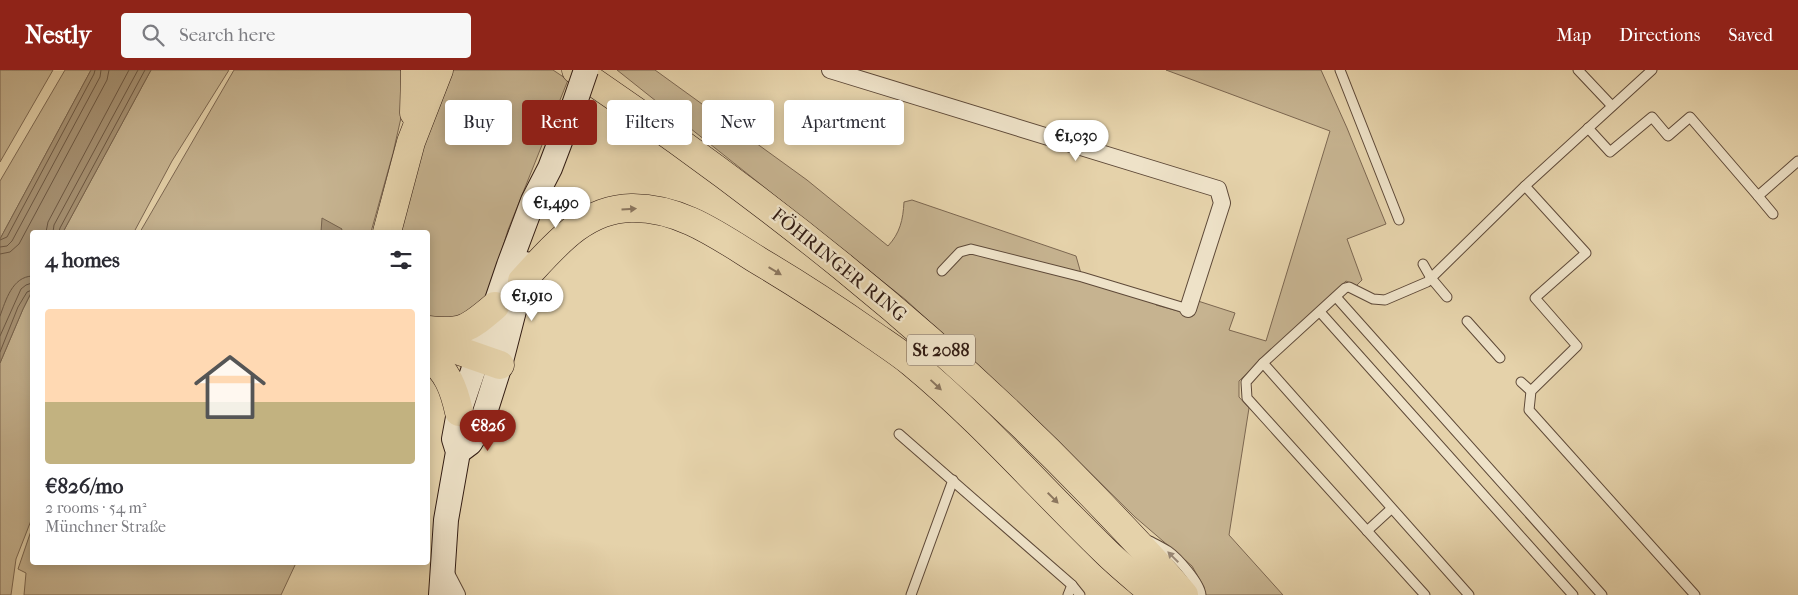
<!DOCTYPE html>
<html lang="en">
<head>
<meta charset="utf-8">
<style>
	:root { --surface:#fff; --page:#f7f7f7; --text:#2b2b33; --muted:#7c7c81; --accent:#8f2418 }
	body { margin:0; font-family:"IM FELL French Canon",serif; background:var(--page); color:var(--text); height:100vh; display:flex; flex-direction:column; font-size:19px; white-space:nowrap }
	* { box-sizing:border-box; margin:0 }
	p { font-size:16px; color:var(--muted) }
	.icon { flex:none; width:28px; height:28px; fill:none; stroke:currentColor; stroke-width:2; stroke-linecap:round; stroke-linejoin:round }
	.map { position:relative; flex:1; overflow:hidden }
	.drawer { position:absolute; left:30px; top:160px; width:400px; height:335px; display:flex; flex-direction:column; background:var(--surface); border-radius:5px; box-shadow:0 2px 12px #0003 }
	.drawer>* { flex:none }
	.top-card { position:absolute; left:445px; top:30px; width:475px; height:45px; display:flex; gap:10px }
	.price { position:absolute; translate:-50% -42px; padding:0 11px; border-radius:18px; background:#fff; color:#222; font-size:16px; line-height:32px; filter:drop-shadow(0 1px 2px #0008) }
	.price::after { content:''; position:absolute; left:50%; top:30px; width:15px; height:11px; margin-left:-8px; background:inherit; clip-path:polygon(0 0,100% 0,50% 100%) }
	.price.on { background:var(--accent); color:#fff }
	ul { padding:0; list-style:none }
	li { display:grid; align-content:center; gap:10px; height:265px; padding:0 15px }
	li span { display:grid; place-items:center; height:155px; border-radius:5px; color:#555 }
	li>.icon { margin-inline-start:auto }
	span .icon { width:90px; height:90px; fill:#fffc; stroke-width:1 }
	li b { font-size:21px }
	h2 { display:flex; justify-content:space-between; align-items:center; height:60px; padding:0 15px; font-size:21px }
	.tag { padding:0 18px; border-radius:5px; background:var(--surface); box-shadow:0 2px 12px #0003; font-size:18px; line-height:45px }
	.tag.on { background:var(--accent); color:#fff }
	header { display:flex; align-items:center; gap:30px; box-sizing:border-box; height:70px; padding:0 25px; background:var(--accent); color:#fff }
	header strong { font-size:24px }
	nav { display:flex; gap:28px; margin-inline-start:auto; font-size:18px }
	.search { width:350px; height:45px; background:var(--page); display:flex; align-items:center; gap:12px; box-sizing:border-box; padding:0 18px; border-radius:5px; color:var(--muted); font-size:19px }
	.map>svg:first-child { display:block }
</style>
</head>
<body>
<header>
<strong>Nestly</strong>
<div class="search"><svg class="icon" aria-label="search" viewBox="0 0 24 24"><circle cx="10" cy="10" r="6"/><path d="M15 15l6 6"/></svg>Search here</div>
<nav><a>Map</a><a>Directions</a><a>Saved</a></nav>
</header>
<div class="map">
<svg width="1798" height="525" viewBox="0 0 1798 525">
	<rect width="100%" height="100%" fill="#e5d2aa"/>
	<filter id="stains"><feTurbulence type="fractalNoise" baseFrequency=".004" numOctaves="4"/><feColorMatrix values="0 0 0 0 .2 0 0 0 0 .09 0 0 0 0 .02 0 0 0 .5 -.17"/></filter>
	<radialGradient id="worn" r=".72"><stop offset=".6" stop-color="#630" stop-opacity="0"/><stop offset="1" stop-color="#630" stop-opacity=".3"/></radialGradient>
	<g fill="#c6b390" stroke="#7c6751">
		<polygon points="0,0 53,0 0,92"/>
		<polygon points="65,0 91,0 0,169 0,111"/>
		<polygon points="151,0 229,0 172,91 134,162 63,162"/>
		<polygon points="234,0 407,0 408,17 393,83 371,162 140,162"/>
		<polygon points="446,0 553,0 568,10 508,160 488,226 474,245 428,250 428,162 399,162"/>
		<path d="M617 0H655L807 110 888 176C900 163 903 150 904 132L912 130 1076 186 1082 207 1157 231 1156 235 1193 245 1198 231 1235 243 1229 260 1266 271 1330 61 1166 0H1321L1347 58 1386 154 1347 169 1362 210 1356 216 1346 211 1239 311V327L1249 338 1229 465 1283 525H1205L1204 517 1192 496 1135 447 1047 360 906 230Z"/>
		<polygon points="32,221 32,448 16,489 11,525 0,525 0,293 23,239"/>
		<polygon points="32,458 32,492 296,493 281,525 24,525 26,503 18,499"/>
	</g>
	<g fill="#a89476" stroke="#78644e">
		<polygon points="91,0 151,0 63,162 32,162 32,221 23,239 0,293 0,169"/>
		<polygon points="322,148 342,159 341,162 321,162"/>
	</g>
	<g fill="none" stroke-linecap="round" stroke-linejoin="round">
		<g stroke="#6c5844" stroke-width="1">
			<polyline points="46,162 48,152 129,0"/>
			<polyline points="53,162 54,155 138,0"/>
			<polyline points="59,162 60,158 145,0"/>
			<polyline points="0,170 7,167 94,4 95,0"/>
			<polyline points="0,177 7,176 12,171 100,7 101,0"/>
			<polyline points="0,184 10,182 19,174 107,10 109,0"/>
			<path d="M0 246C6 230 12 207 32 206"/>
			<polyline points="0,266 21,219 26,215 32,213"/>
			<polyline points="0,282 18,237 27,222 32,220"/>
		</g>
		<defs>
			<g id="lane">
				<polyline points="1340,0 1399,150"/>
				<polyline points="1578,0 1612,36"/>
				<polyline points="1588,58 1610,82 1652,47 1668,66 1690,47 1758,126 1798,91"/>
				<polyline points="1525,116 1586,183 1535,228 1577,276 1531,321 1529,340 1695,525"/>
				<polyline points="1758,126 1773,144"/>
				<polyline points="1423,194 1431,208 1447,227"/>
				<polyline points="942,201 960,182 971,179 1082,207 1188,239"/>
				<polyline points="1336,227 1602,525"/>
				<polyline points="1320,242 1573,525"/>
				<polyline points="1467,251 1500,288"/>
				<polyline points="1263,293 1469,525"/>
				<polyline points="1521,312 1531,321"/>
				<polyline points="899,364 1072,515 1080,525"/>
				<polyline points="1367,461 1391,439"/>
				<path d="M1150 471C1155 474 1162 477 1168 481 1178 488 1200 513 1201 525"/>
				<polyline points="911,525 953,410"/>
				<polyline points="1068,525 1072,515"/>
				<polyline points="1425,525 1247,328 1246,312 1263,293 1345,218 1349,217 1373,229 1385,230 1427,212 1525,116 1652,0"/>
			</g>
			<g id="street">
				<polyline points="830,0 1218,119 1222,133 1188,239"/>
				<polyline points="444,500 457,525"/>
			</g>
			<g id="secondary">
				<polyline points="458,382 470,373 481,355 500,295 526,194"/>
				<polyline points="441,525 446,450 458,382 454,369 459,342 509,195 533,131 550,98 574,35"/>
			</g>
			<g id="highway">
				<path d="M576 0C759 124 934 261 1088 421 1121 455 1154 489 1184 525"/>
				<polyline points="414,43 415,0"/>
				<polyline points="387,162 411,72 439,0"/>
				<path d="M522 211C552 179 582 139 631 138 680 137 719 166 759 191 798 214 836 239 873 265 886 274 900 283 912 293 981 350 1040 418 1104 480 1120 496 1138 510 1155 525"/>
				<path d="M428 260C463 264 469 258 495 236"/>
				<polyline points="428,270 500,295"/>
				<path d="M428 287C447 300 454 319 459 342"/>
			</g>
		</defs>
		<use href="#lane" stroke="#5e4938" stroke-width="11"/>
		<use href="#street" stroke="#5e4938" stroke-width="18"/>
		<use href="#secondary" stroke="#311b12" stroke-width="26"/>
		<use href="#highway" stroke="#311b12" stroke-width="29"/>
		<use href="#lane" stroke="#eee2c8" stroke-width="9"/>
		<use href="#street" stroke="#eee2c8" stroke-width="16"/>
		<use href="#secondary" stroke="#eee2c8" stroke-width="24"/>
		<use href="#highway" stroke="#e5d2aa" stroke-width="28"/>
		<defs>
			<polyline id="secondary-bridge" points="574,35 586,0"/>
		</defs>
		<use href="#secondary-bridge" stroke="#311b12" stroke-width="26" stroke-linecap="butt"/>
		<use href="#secondary-bridge" stroke="#eee2c8" stroke-width="24"/>
	</g>
	<defs><path id="oneway-solid" d="M-6-.8H1V-3.2L6.5 0L1 3.2V.8H-6Z" transform="scale(1.25)"/></defs>
	<g fill="#8b765e">
		<use href="#oneway-solid" transform="translate(629 139) rotate(-4)"/>
		<use href="#oneway-solid" transform="translate(775 201) rotate(31)"/>
		<use href="#oneway-solid" transform="translate(936 315) rotate(43)"/>
		<use href="#oneway-solid" transform="translate(1053 428) rotate(45)"/>
	</g>
	<use fill="#998876" href="#oneway-solid" transform="translate(1173 487) rotate(-135)"/>
	<g text-anchor="middle" dominant-baseline="central" stroke-width="4.5" stroke-linejoin="round" paint-order="stroke">
		<rect fill="#eee2c8" stroke="#6a5749" stroke-width="1" x="907" y="264.5" width="68" height="31" rx="4"/>
		<g font-size="18" font-weight="bold" fill="#311b12">
			<text x="941" y="280">St 2088</text>
		</g>
		<g font-size="19" fill="#311b12" stroke="#eee2c8">
			<text transform="translate(839 195) rotate(39)">FÖHRINGER RING</text>
		</g>
	</g>
	<rect width="100%" height="100%" filter="url(#stains)"/>
	<rect width="100%" height="100%" fill="url(#worn)"/>
</svg>
<b class="price" style="left:1076px;top:92px">€1,030</b>
<b class="price" style="left:556px;top:159px">€1,490</b>
<b class="price" style="left:532px;top:252px">€1,910</b>
<b class="price on" style="left:488px;top:382px">€826</b>
<div class="top-card">
<a class="tag">Buy</a>
<a class="tag on">Rent</a>
<a class="tag">Filters</a>
<a class="tag">New</a>
<a class="tag">Apartment</a>
</div>
<section class="drawer">
<h2>4 homes<svg class="icon" aria-label="filters" viewBox="0 0 24 24"><path d="M4 7h16M4 17h16"/><circle cx="9" cy="7" r="2"/><circle cx="15" cy="17" r="2"/></svg></h2>
<ul>
<li><span style="background:linear-gradient(#ffd9b3 60%,#c2b280 0)"><svg class="icon" aria-label="home" viewBox="0 0 24 24"><path d="M3 11l9-7 9 7M6 9v11h12V9"/></svg></span><div><b>€826/mo</b><p>2 rooms · 54 m²</p><p>Münchner Straße</p></div></li>
</ul>
</section>
</div>
</body>
</html>
